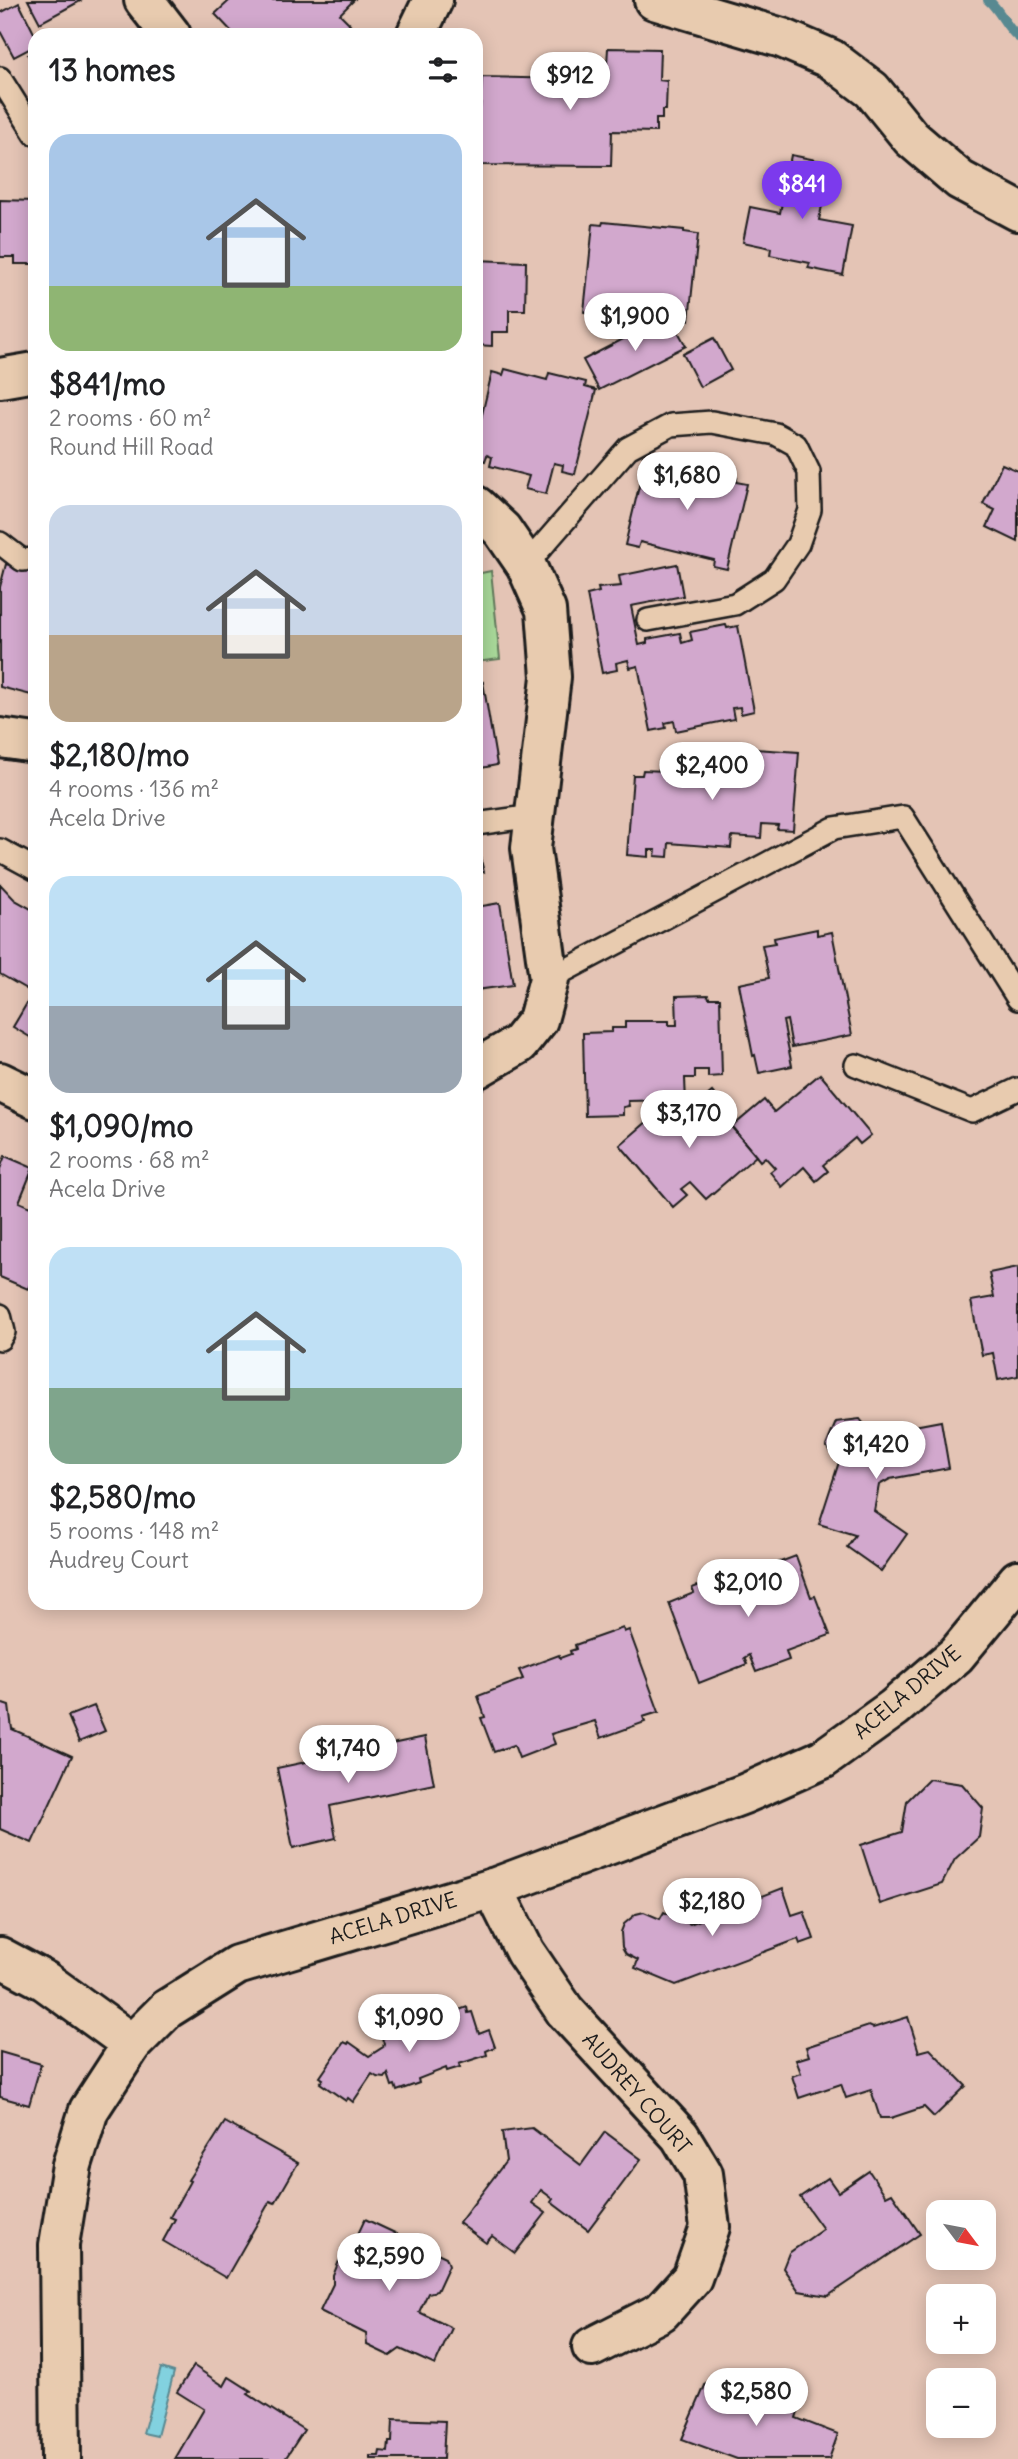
<!DOCTYPE html>
<html lang="en">
<head>
<meta charset="utf-8">
<style>
	:root { --surface:#fff; --page:#f2f2f2; --text:#202124; --muted:#757577; --accent:#7c3aed }
	body { margin:0; font-family:Delius,sans-serif; background:var(--page); color:var(--text); height:100vh; display:flex; flex-direction:column; font-size:26px; white-space:nowrap }
	* { box-sizing:border-box; margin:0 }
	p { font-size:23px; color:var(--muted) }
	.icon { flex:none; width:38px; height:38px; fill:none; stroke:currentColor; stroke-width:2; stroke-linecap:round; stroke-linejoin:round }
	.map { position:relative; flex:1; overflow:hidden }
	.sheet { position:absolute; left:28px; top:28px; width:455px; height:1582px; display:flex; flex-direction:column; background:var(--surface); border-radius:21px; box-shadow:0 4px 18px #0003 }
	.sheet>* { flex:none }
	.needle { width:46px; rotate:122deg }
	.buttons { position:absolute; left:926px; top:2200px; display:grid; gap:14px }
	.buttons a { display:grid; place-items:center; width:70px; height:70px; border-radius:14px; background:var(--surface); box-shadow:0 4px 18px #0003; font-size:35px }
	.price { position:absolute; translate:-50% -60px; padding:0 16px; border-radius:24px; background:#fff; color:#222; font-size:23px; line-height:46px; filter:drop-shadow(0 2px 4px #0008) }
	.price::after { content:''; position:absolute; left:50%; top:42px; width:21px; height:16px; margin-left:-10px; background:inherit; clip-path:polygon(0 0,100% 0,50% 100%) }
	.price.on { background:var(--accent); color:#fff }
	ul { padding:0; list-style:none }
	li { display:grid; align-content:center; gap:14px; height:371px; padding:0 21px }
	li span { display:grid; place-items:center; height:217px; border-radius:21px; color:#555 }
	li>.icon { margin-inline-start:auto }
	span .icon { width:126px; height:126px; fill:#fffc; stroke-width:1 }
	li b { font-size:30px }
	h2 { display:flex; justify-content:space-between; align-items:center; height:84px; padding:0 21px; font-size:30px }
	.map>svg:first-child { display:block }
</style>
</head>
<body>
<div class="map">
<svg width="1018" height="2459" viewBox="0 0 1018 2459">
	<rect width="100%" height="100%" fill="#e4c4b5"/>
	<filter id="ink" filterUnits="userSpaceOnUse"><feTurbulence type="fractalNoise" baseFrequency=".0143" numOctaves="2"/><feDisplacementMap in="SourceGraphic" scale="14" xChannelSelector="R" yChannelSelector="G"/><feConvolveMatrix kernelMatrix="1 2 1 2 8 2 1 2 1" color-interpolation-filters="sRGB"/></filter>
	<g filter="url(#ink)">
		<polygon fill="#a9d99a" stroke="#627a5b" stroke-width="2" points="491,571 500,659 476,662 476,574"/>
		<polygon fill="#82d1df" stroke="#598991" stroke-width="2" points="161,2368 174,2372 157,2436 143,2433"/>
		<g fill="none" stroke-linecap="round" stroke-linejoin="round">
			<path stroke="#598991" stroke-width="10" d="M988 0C1001 11 1004 25 1018 37"/>
		</g>
		<g fill="#d2a8cd" stroke="#1c1c1c" stroke-width="2">
			<polygon points="28,0 82,0 40,23"/>
			<polygon points="230,0 354,0 340,14 350,24 338,35 235,35 215,14"/>
			<polygon points="19,3 35,35 35,46 14,57 0,31 0,13"/>
			<polygon points="608,48 660,49 659,80 667,81 666,110 662,110 662,119 656,119 656,132 612,131 611,166 479,165 479,154 476,154 476,110 480,110 482,77 565,79 566,63 607,64"/>
			<polygon points="35,52 35,68 28,55"/>
			<polygon points="791,155 831,163 819,220 852,226 843,275 808,268 810,263 770,255 771,248 743,242 750,207 780,213"/>
			<polygon points="0,200 35,201 35,264 15,264 15,257 0,257"/>
			<polygon points="603,222 684,230 684,232 698,234 689,320 675,319 676,313 644,310 643,317 631,316 631,309 599,306 598,314 584,312 593,224 602,225"/>
			<polygon points="476,260 526,262 525,310 509,310 509,332 492,332 492,346 476,345"/>
			<polygon points="669,315 686,346 599,390 583,360"/>
			<polygon points="714,338 731,370 700,387 683,354"/>
			<polygon points="505,369 547,380 549,373 586,382 585,387 596,390 575,474 562,471 563,465 554,463 546,494 525,489 529,476 490,466 492,457 487,455 485,461 476,459 476,440 492,372 503,375"/>
			<polygon points="659,460 692,468 690,478 699,480 702,469 737,478 736,482 747,484 727,569 713,566 714,560 640,542 638,548 625,545 645,461 658,464"/>
			<polygon points="1002,464 1018,471 1018,542 987,527 995,510 983,504"/>
			<polygon points="6,564 35,572 35,696 0,687 0,587"/>
			<polygon points="677,564 683,596 631,606 639,645 647,643 647,639 680,633 682,643 692,640 690,632 726,625 727,628 738,626 754,711 741,714 740,707 732,708 734,719 676,731 674,721 665,723 666,728 651,731 638,666 630,668 628,660 616,663 617,670 602,673 587,595 599,592 598,588 621,586 619,576"/>
			<polygon points="483,682 497,765 476,769 476,683"/>
			<polygon points="755,749 799,752 793,830 777,829 778,825 762,824 761,838 732,836 731,848 669,843 668,857 655,856 656,850 649,850 649,857 627,855 633,775 642,775 643,770 665,771 665,764 678,765 679,761 724,764 725,757 755,759"/>
			<polygon points="476,841 484,872 476,874"/>
			<polygon points="0,884 15,900 35,911 35,994 0,974"/>
			<polygon points="500,903 513,985 476,990 476,907"/>
			<polygon points="817,929 817,935 832,932 852,1035 792,1047 787,1020 783,1021 792,1066 759,1073 755,1055 753,1056 739,984 769,978 762,945 775,943 774,938"/>
			<polygon points="708,995 709,998 720,998 722,1076 708,1077 708,1070 695,1070 695,1078 685,1078 686,1104 671,1104 671,1100 628,1101 629,1106 623,1107 623,1115 585,1116 583,1033 612,1032 612,1028 625,1028 625,1021 669,1021 669,1025 677,1025 676,996"/>
			<polygon points="30,998 35,1001 35,1040 13,1027"/>
			<polygon points="820,1074 871,1135 860,1144 855,1138 823,1165 828,1171 816,1181 804,1167 782,1187 770,1172 775,1168 765,1157 760,1161 732,1127 764,1100 774,1112"/>
			<polygon points="712,1092 730,1113 724,1118 756,1156 706,1199 690,1182 681,1189 687,1195 673,1207 620,1145 656,1114 665,1125 698,1096 702,1100"/>
			<polygon points="5,1156 33,1168 19,1202 35,1209 35,1273 28,1289 0,1277 0,1169"/>
			<polygon points="1018,1267 1018,1376 998,1380 993,1353 982,1355 971,1301 994,1297 989,1273"/>
			<polygon points="860,1419 872,1434 941,1421 949,1468 890,1479 879,1485 874,1511 907,1534 881,1571 847,1547 855,1535 819,1524 839,1462 826,1446 836,1422"/>
			<polygon points="796,1556 811,1597 815,1596 830,1635 786,1651 789,1660 756,1672 749,1655 744,1658 747,1664 699,1683 669,1603 694,1593 692,1588 741,1570 743,1576"/>
			<polygon points="623,1628 624,1632 629,1630 659,1712 643,1717 645,1722 601,1738 595,1721 551,1734 555,1744 519,1758 514,1745 494,1752 481,1718 485,1717 478,1696 523,1679 519,1670 559,1655 560,1658 571,1654 570,1651 576,1649 575,1645"/>
			<polygon points="0,1703 9,1706 12,1729 72,1756 32,1843 0,1829"/>
			<polygon points="94,1706 105,1731 79,1742 68,1716"/>
			<polygon points="425,1737 434,1784 330,1806 336,1838 293,1848 277,1768"/>
			<polygon points="929,1779 962,1784 983,1808 979,1837 955,1859 942,1884 880,1904 861,1845 902,1832 907,1801"/>
			<polygon points="783,1888 792,1915 804,1911 814,1939 800,1944 798,1939 676,1985 635,1968 638,1960 626,1954 622,1947 621,1932 624,1924 636,1914 644,1912 660,1919 664,1912 690,1924"/>
			<polygon points="467,2007 468,2013 472,2012 479,2034 489,2030 495,2047 486,2051 487,2055 459,2064 460,2067 447,2071 446,2068 418,2079 419,2083 397,2091 395,2085 392,2086 388,2074 385,2078 377,2077 372,2074 353,2102 348,2098 346,2101 320,2083 323,2079 320,2077 344,2042 348,2044 349,2042 369,2056 383,2047 384,2043 382,2039 417,2018 421,2024"/>
			<polygon points="908,2017 919,2052 930,2049 966,2086 934,2117 924,2107 891,2118 880,2118 871,2090 846,2098 841,2084 799,2098 792,2076 801,2073 796,2060 809,2056 806,2047 869,2026 873,2028"/>
			<polygon points="0,2052 41,2064 29,2105 0,2097"/>
			<polygon points="225,2122 298,2163 275,2203 270,2201 226,2278 163,2241 175,2219 170,2217 190,2181 188,2180"/>
			<polygon points="532,2128 581,2165 605,2132 641,2159 588,2230 551,2202 553,2199 541,2190 532,2203 546,2213 515,2253 492,2236 486,2243 459,2223 506,2161 502,2132"/>
			<polygon points="869,2171 886,2196 892,2193 920,2234 828,2296 799,2291 783,2268 789,2253 823,2229 800,2197 828,2178 838,2192"/>
			<polygon points="365,2219 446,2257 449,2265 437,2291 428,2293 419,2312 452,2328 435,2365 400,2349 390,2356 367,2345 366,2334 320,2311 333,2284 333,2276 339,2261 352,2247"/>
			<polygon points="194,2366 224,2386 229,2377 251,2391 248,2394 304,2430 285,2459 175,2459 204,2409 177,2392"/>
			<polygon points="706,2383 761,2404 765,2392 800,2405 796,2418 838,2434 829,2459 737,2459 682,2439"/>
			<polygon points="393,2419 445,2421 443,2459 370,2459 370,2456 379,2456 380,2451 388,2452 389,2442 392,2442"/>
		</g>
		<g fill="none" stroke-linecap="round" stroke-linejoin="round">
			<defs>
				<g id="service">
					<polyline points="0,78 35,134"/>
					<polyline points="0,543 22,560 35,559"/>
					<polyline points="526,565 628,448 671,425 712,422 776,434 796,445 809,472 810,510 798,544 774,579 735,604 648,620"/>
					<polyline points="476,824 534,816"/>
					<polyline points="0,850 35,869"/>
					<polyline points="549,979 834,828 903,817 1018,999"/>
					<polyline points="856,1065 972,1111 1018,1089"/>
					<polyline points="0,1315 4,1332 0,1339"/>
				</g>
				<g id="minor">
					<polyline points="144,0 171,35"/>
					<polyline points="654,0 782,38 831,59 872,90 911,138 960,180 1018,211"/>
					<polyline points="416,35 433,0"/>
					<polyline points="0,378 35,372"/>
					<polyline points="476,506 502,530 526,565 546,610 551,677 531,848 549,979 538,1020 519,1044 476,1069"/>
					<polyline points="0,738 35,743"/>
					<polyline points="0,1082 35,1099"/>
					<polyline points="493,1888 525,1952 565,2011 680,2136 703,2174 710,2227 692,2278 661,2312 592,2347"/>
					<polyline points="0,1957 45,1981 132,2044"/>
					<polyline points="61,2459 59,2245 72,2165 89,2110 132,2044 167,2009 237,1965 493,1888 744,1794 823,1759 894,1708 956,1655 1018,1580"/>
				</g>
			</defs>
			<use href="#service" stroke="#1c1c1c" stroke-width="26"/>
			<use href="#minor" stroke="#1c1c1c" stroke-width="44"/>
			<use href="#service" stroke="#e8cbaf" stroke-width="21"/>
			<use href="#minor" stroke="#e8cbaf" stroke-width="38"/>
		</g>
	</g>
	<g text-anchor="middle" dominant-baseline="central" stroke-width="5" stroke-linejoin="round" paint-order="stroke">
		<g font-size="21" fill="#1c1c1c" stroke="#e8cbaf">
			<text transform="translate(907 1692) rotate(-40)">ACELA DRIVE</text>
			<text transform="translate(393 1918) rotate(-17)">ACELA DRIVE</text>
			<text transform="translate(637 2093) rotate(49)">AUDREY COURT</text>
		</g>
	</g>
</svg>
<div class="buttons">
<a><svg class="needle" viewBox="-14 -14 28 28"><path d="M0-13l5 13h-10z" fill="#e53935"/><path d="M0 13l5-13h-10z" fill="#757577"/></svg></a>
<a>+</a>
<a>−</a>
</div>
<b class="price" style="left:570px;top:112px">$912</b>
<b class="price on" style="left:802px;top:221px">$841</b>
<b class="price" style="left:635px;top:353px">$1,900</b>
<b class="price" style="left:687px;top:512px">$1,680</b>
<b class="price" style="left:712px;top:802px">$2,400</b>
<b class="price" style="left:689px;top:1150px">$3,170</b>
<b class="price" style="left:876px;top:1481px">$1,420</b>
<b class="price" style="left:748px;top:1619px">$2,010</b>
<b class="price" style="left:348px;top:1785px">$1,740</b>
<b class="price" style="left:712px;top:1938px">$2,180</b>
<b class="price" style="left:409px;top:2054px">$1,090</b>
<b class="price" style="left:389px;top:2293px">$2,590</b>
<b class="price" style="left:756px;top:2428px">$2,580</b>
<section class="sheet">
<h2>13 homes<svg class="icon" aria-label="filters" viewBox="0 0 24 24"><path d="M4 7h16M4 17h16"/><circle cx="9" cy="7" r="2"/><circle cx="15" cy="17" r="2"/></svg></h2>
<ul>
<li><span style="background:linear-gradient(#a9c7e8 70%,#8fb573 0)"><svg class="icon" aria-label="home" viewBox="0 0 24 24"><path d="M3 11l9-7 9 7M6 9v11h12V9"/></svg></span><div><b>$841/mo</b><p>2 rooms · 60 m²</p><p>Round Hill Road</p></div></li>
<li><span style="background:linear-gradient(#c9d6e8 60%,#b9a48a 0)"><svg class="icon" aria-label="home" viewBox="0 0 24 24"><path d="M3 11l9-7 9 7M6 9v11h12V9"/></svg></span><div><b>$2,180/mo</b><p>4 rooms · 136 m²</p><p>Acela Drive</p></div></li>
<li><span style="background:linear-gradient(#bfe0f5 60%,#9aa5b1 0)"><svg class="icon" aria-label="home" viewBox="0 0 24 24"><path d="M3 11l9-7 9 7M6 9v11h12V9"/></svg></span><div><b>$1,090/mo</b><p>2 rooms · 68 m²</p><p>Acela Drive</p></div></li>
<li><span style="background:linear-gradient(#bfe0f5 65%,#7fa58c 0)"><svg class="icon" aria-label="home" viewBox="0 0 24 24"><path d="M3 11l9-7 9 7M6 9v11h12V9"/></svg></span><div><b>$2,580/mo</b><p>5 rooms · 148 m²</p><p>Audrey Court</p></div></li>
</ul>
</section>
</div>
</body>
</html>
